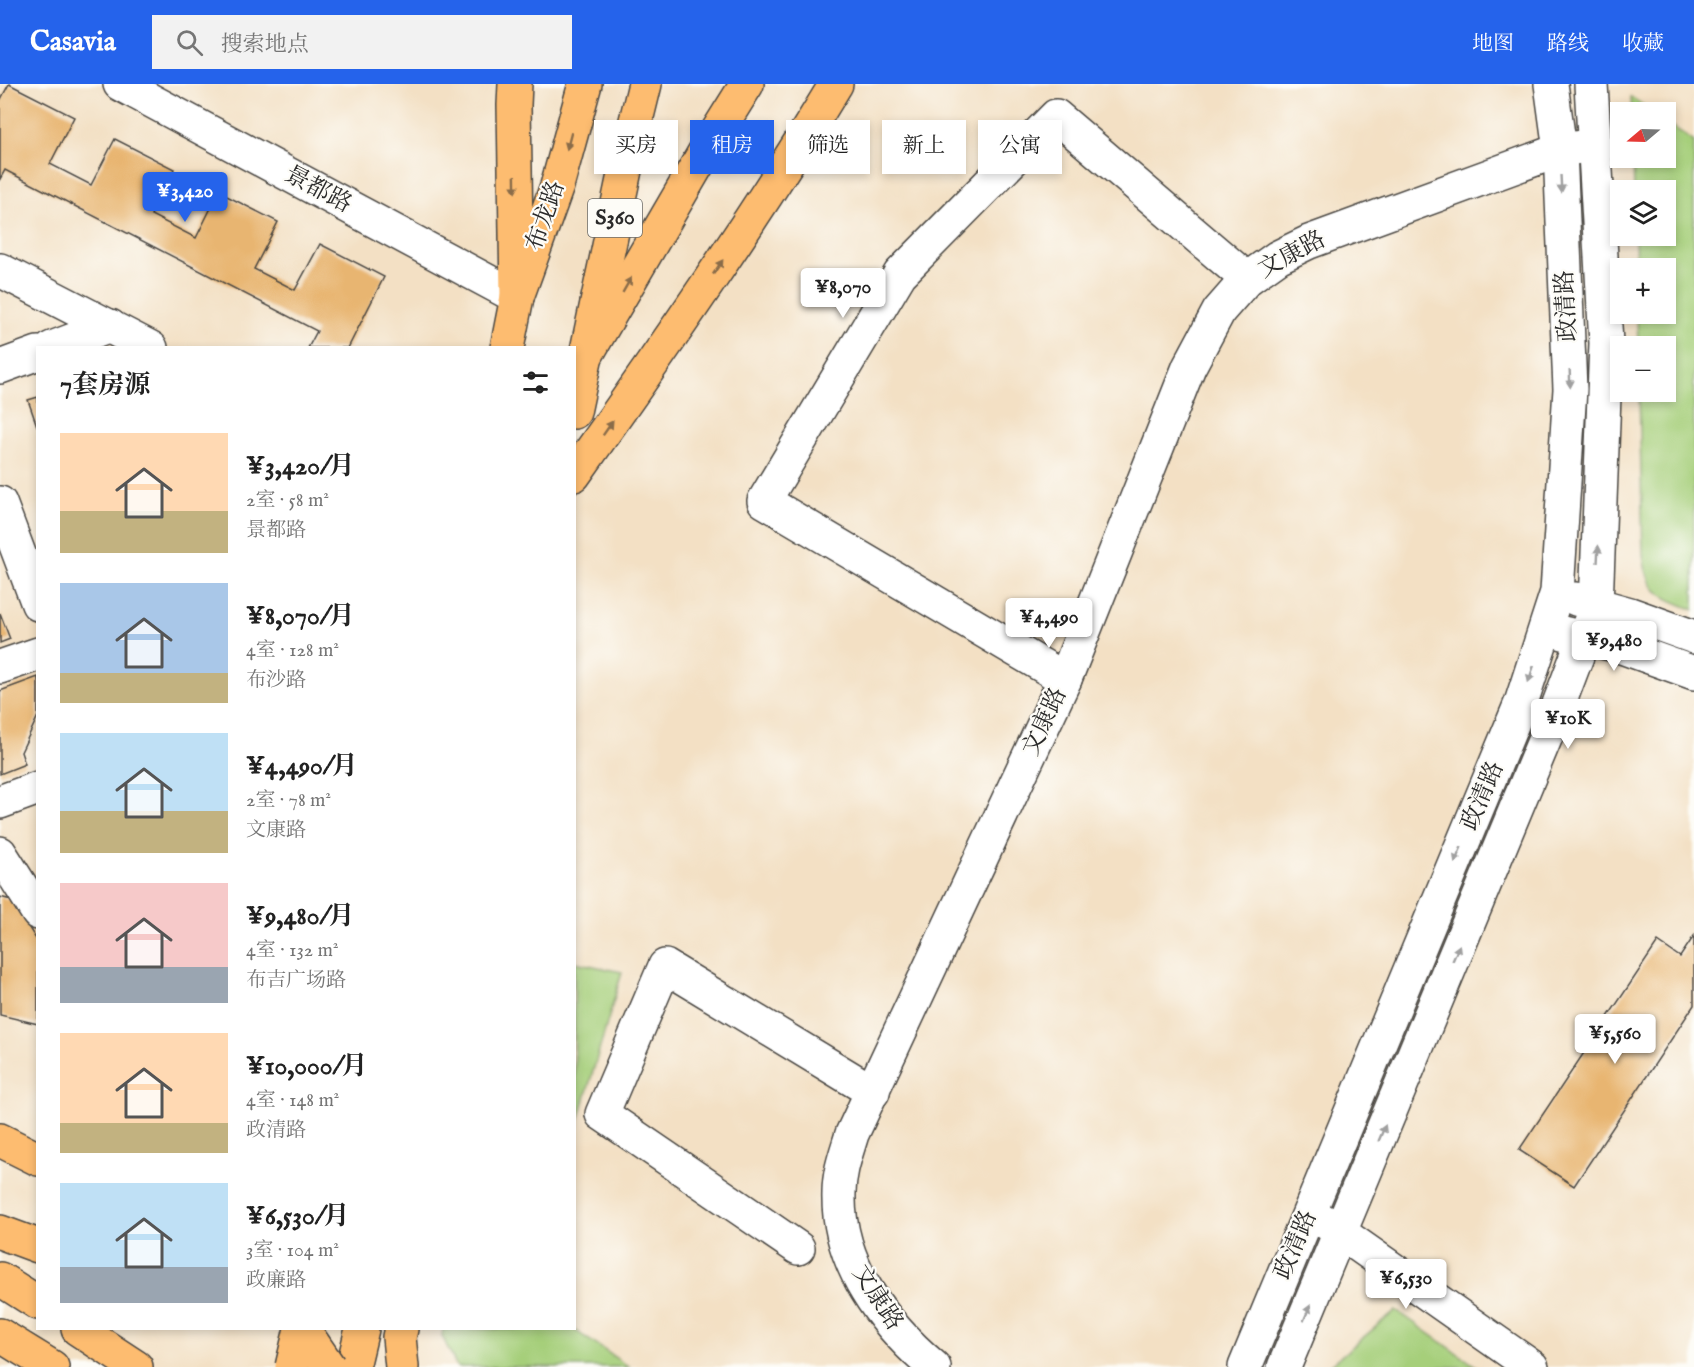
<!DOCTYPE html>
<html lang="zh">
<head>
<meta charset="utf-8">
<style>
	:root { --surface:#fff; --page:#f2f2f2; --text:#222; --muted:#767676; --accent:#2563eb }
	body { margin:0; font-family:"IM FELL English","Noto Serif SC",serif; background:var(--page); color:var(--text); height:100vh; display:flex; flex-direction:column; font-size:22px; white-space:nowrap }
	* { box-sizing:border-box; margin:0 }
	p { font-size:20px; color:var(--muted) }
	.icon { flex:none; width:33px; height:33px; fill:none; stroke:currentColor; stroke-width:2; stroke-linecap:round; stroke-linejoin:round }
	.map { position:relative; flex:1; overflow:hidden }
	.details { position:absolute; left:36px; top:262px; width:540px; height:984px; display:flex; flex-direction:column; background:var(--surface); border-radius:0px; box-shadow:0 3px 9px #0003 }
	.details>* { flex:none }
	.top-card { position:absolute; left:594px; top:36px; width:570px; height:54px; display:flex; gap:12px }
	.needle { width:39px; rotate:251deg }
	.tools { position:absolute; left:1610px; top:18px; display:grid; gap:12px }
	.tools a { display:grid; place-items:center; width:66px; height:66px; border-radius:0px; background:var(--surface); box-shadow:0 3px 9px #0003; font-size:30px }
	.price { position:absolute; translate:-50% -51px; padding:0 14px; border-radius:6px; background:#fff; color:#222; font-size:20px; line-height:39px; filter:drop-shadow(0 2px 3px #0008) }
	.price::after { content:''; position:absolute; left:50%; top:36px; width:18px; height:14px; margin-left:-9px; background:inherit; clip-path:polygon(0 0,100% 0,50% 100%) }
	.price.current { background:var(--accent); color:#fff }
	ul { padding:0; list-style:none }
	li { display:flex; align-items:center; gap:18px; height:150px; padding:0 24px }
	li span { display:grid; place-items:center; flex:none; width:168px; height:120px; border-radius:0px; color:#555 }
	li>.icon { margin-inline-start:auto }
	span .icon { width:72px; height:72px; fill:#fffc; stroke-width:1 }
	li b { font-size:26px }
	h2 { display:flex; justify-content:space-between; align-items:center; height:72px; padding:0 24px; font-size:26px }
	.pill { padding:0 21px; border-radius:0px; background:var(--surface); box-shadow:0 3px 9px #0003; font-size:21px; line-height:54px }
	.pill.current { background:var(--accent); color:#fff }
	header { display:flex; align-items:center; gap:36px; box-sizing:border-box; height:84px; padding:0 30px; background:var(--accent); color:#fff }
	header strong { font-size:28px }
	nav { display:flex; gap:33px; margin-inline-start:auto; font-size:21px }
	.search { width:420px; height:54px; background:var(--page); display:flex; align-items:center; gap:15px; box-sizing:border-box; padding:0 21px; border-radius:0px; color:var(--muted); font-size:22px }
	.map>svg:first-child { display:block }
</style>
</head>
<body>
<header>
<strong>Casavia</strong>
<div class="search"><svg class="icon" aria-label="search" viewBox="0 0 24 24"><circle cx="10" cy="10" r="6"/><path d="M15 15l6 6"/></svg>搜索地点</div>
<nav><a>地图</a><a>路线</a><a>收藏</a></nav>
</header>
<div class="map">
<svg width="1694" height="1283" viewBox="0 0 1694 1283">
	<rect width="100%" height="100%" fill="#fdfcf7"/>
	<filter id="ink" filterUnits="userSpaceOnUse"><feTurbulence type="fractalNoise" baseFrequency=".0167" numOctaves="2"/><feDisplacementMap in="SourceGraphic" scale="12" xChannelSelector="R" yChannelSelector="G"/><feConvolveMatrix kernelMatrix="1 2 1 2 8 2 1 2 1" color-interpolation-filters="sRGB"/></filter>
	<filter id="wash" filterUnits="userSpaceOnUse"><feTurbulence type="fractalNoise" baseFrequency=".008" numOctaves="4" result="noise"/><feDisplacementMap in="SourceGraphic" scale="24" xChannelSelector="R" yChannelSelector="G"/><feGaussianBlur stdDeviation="1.35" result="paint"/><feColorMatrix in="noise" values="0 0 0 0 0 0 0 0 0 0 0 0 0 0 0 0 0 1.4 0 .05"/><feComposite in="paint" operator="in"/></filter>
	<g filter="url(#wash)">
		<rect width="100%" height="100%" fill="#f3e0c4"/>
		<g fill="#a6cf7a" stroke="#687d52" stroke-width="1.5">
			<polygon points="1631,13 1653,28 1632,28"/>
			<path d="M1665 37 1694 58V526C1660 512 1648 510 1643 471L1639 308H1665V262H1638L1637 230H1665V184H1636L1635 152H1665V106H1634L1633 74H1665Z"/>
			<polygon points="575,878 622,888 575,1049 574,878"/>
			<polygon points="1396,1226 1477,1283 1328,1283"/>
			<polygon points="443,1245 573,1245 629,1283 457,1283 442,1252"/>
		</g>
		<g id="blocks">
			<g fill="#e8b571">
				<polygon points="9,0 74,33 50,80 91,101 115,55 174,85 151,131 196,154 219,108 278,138 254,185 295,206 320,160 384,193 348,264 308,264 317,247 5,86 0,95 0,17"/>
				<polygon points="38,313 38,342 37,342 28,316"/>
				<polygon points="0,529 10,555 0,559"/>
				<polygon points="38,593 38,632 21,668 25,680 0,690 0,607"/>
				<polygon points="0,813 11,816 38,858 38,940 0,931"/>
				<polygon points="1694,852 1694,921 1574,1102 1519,1066 1658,858 1680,873"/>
			</g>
		</g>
	</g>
	<g filter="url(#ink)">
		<use href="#blocks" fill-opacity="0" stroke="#494642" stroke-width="1.5"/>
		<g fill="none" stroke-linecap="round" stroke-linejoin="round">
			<defs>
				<g id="minor">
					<polyline points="120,0 517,213"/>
					<polyline points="0,186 151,264"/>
					<polyline points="52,264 110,242"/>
					<polyline points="0,283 38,269"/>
					<polyline points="0,419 38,520"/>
					<polyline points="1576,515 1630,530 1694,553"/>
					<polyline points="1563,549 1619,562 1694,589"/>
					<polyline points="0,583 38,570"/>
					<polyline points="1065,595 764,417 900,190 1056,32 1247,195"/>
					<polyline points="0,718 38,704"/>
					<polyline points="0,769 38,829"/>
					<polyline points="1324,1137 1532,1283"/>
					<polyline points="798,1164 602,1030 665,882 873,1008"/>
					<path d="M934 1283C883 1240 837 1179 839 1109 839 1088 846 1070 852 1050L1065 595 1189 283 1219 227 1247 195 1278 173 1309 158 1560 66 1595 61"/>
					<polyline points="1245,1283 1521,619 1557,508 1570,305 1560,66 1551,0"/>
					<polyline points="1284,1283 1554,633 1596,522 1606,259 1591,0"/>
				</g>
				<g id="major">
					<polyline points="507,264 517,213 557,102 585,0"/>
					<polyline points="574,328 632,53 645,0"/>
					<polyline points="0,1056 38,1075"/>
					<polyline points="0,1148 38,1162"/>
					<polyline points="0,1195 38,1219"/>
					<polyline points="78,1245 136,1283"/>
					<polyline points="401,1245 399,1253 402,1283"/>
					<polyline points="0,1251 52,1283"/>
					<polyline points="353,1283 362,1245"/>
				</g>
				<g id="highway">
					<polyline points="515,0 514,21 517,213"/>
					<polyline points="587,270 707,64 747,0"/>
					<path d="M574 391C665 263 755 134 836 0"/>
				</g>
			</defs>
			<use href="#minor" stroke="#494642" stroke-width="36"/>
			<use href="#major" stroke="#494642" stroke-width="36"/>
			<use href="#highway" stroke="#494642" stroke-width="36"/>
			<use href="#minor" stroke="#fff" stroke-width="33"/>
			<use href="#major" stroke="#fdbc70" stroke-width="33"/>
			<use href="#highway" stroke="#fdbc70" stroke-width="33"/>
			<defs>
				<g id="major-bridge">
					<polyline points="303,1245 329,1283"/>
					<polyline points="292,1283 301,1245"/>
				</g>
			</defs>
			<use href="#major-bridge" stroke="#494642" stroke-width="36" stroke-linecap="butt"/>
			<use href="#major-bridge" stroke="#fdbc70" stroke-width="33"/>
		</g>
		<defs><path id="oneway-solid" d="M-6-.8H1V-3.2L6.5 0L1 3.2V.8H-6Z" transform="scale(1.5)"/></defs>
		<g fill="#8a6c4a">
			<use href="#oneway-solid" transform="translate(569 57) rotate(105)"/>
			<use href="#oneway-solid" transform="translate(515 100) rotate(89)"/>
			<use href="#oneway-solid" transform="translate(718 183) rotate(-56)"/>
			<use href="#oneway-solid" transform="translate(627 201) rotate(-60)"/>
			<use href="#oneway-solid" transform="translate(608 344) rotate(-55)"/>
		</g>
		<g fill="#a0a0a0">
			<use href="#oneway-solid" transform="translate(1561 100) rotate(87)"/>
			<use href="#oneway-solid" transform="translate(1570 295) rotate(88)"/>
			<use href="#oneway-solid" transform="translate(1598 470) rotate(-87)"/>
			<use href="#oneway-solid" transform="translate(1531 590) rotate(109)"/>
			<use href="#oneway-solid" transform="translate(1458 771) rotate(113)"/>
			<use href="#oneway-solid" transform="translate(1456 869) rotate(-67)"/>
			<use href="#oneway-solid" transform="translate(1382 1049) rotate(-67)"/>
			<use href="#oneway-solid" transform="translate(1307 1229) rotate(-67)"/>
		</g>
	</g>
	<g text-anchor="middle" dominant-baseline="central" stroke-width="4.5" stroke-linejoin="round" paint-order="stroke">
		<rect fill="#fdfcf7" stroke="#6a6a68" stroke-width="1.5" x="588" y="115" width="54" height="38" rx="4.5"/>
		<g font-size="22" font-weight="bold" fill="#2b2b2b">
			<text x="615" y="134">S360</text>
		</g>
		<g font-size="24" fill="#2b2b2b" stroke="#fdfcf7">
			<text transform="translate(318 106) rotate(28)">景都路</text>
			<text transform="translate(546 132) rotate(-71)">布龙路</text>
			<text transform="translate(1292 171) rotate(-28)">文康路</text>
			<text transform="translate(1567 222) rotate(-93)">政清路</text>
			<text transform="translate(1045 638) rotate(-65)">文康路</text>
			<text transform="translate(1483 712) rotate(-67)">政清路</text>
			<text transform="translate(1296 1161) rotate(-67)">政清路</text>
			<text transform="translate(877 1214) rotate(57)">文康路</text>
		</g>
	</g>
</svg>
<div class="tools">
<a><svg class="needle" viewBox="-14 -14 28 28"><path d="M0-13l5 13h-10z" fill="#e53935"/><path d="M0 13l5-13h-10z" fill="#767676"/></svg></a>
<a><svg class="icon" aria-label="layers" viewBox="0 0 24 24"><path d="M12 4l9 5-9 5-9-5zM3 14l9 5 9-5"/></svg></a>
<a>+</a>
<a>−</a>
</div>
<b class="price current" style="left:185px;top:139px">¥3,420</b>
<b class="price" style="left:843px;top:235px">¥8,070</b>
<b class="price" style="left:1049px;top:565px">¥4,490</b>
<b class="price" style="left:1614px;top:588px">¥9,480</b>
<b class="price" style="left:1568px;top:666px">¥10K</b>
<b class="price" style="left:1615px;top:981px">¥5,560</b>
<b class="price" style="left:1406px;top:1226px">¥6,530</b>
<div class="top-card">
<a class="pill">买房</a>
<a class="pill current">租房</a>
<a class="pill">筛选</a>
<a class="pill">新上</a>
<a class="pill">公寓</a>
</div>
<section class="details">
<h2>7套房源<svg class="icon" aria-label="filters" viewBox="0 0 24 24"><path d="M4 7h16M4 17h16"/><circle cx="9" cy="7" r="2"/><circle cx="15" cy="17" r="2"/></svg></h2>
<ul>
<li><span style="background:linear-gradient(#ffd9b3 65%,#c2b280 0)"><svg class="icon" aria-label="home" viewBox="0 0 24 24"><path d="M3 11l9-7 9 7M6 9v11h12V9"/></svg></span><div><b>¥3,420/月</b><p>2室 · 58 m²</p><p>景都路</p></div></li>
<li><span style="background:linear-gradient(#a9c7e8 75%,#c2b280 0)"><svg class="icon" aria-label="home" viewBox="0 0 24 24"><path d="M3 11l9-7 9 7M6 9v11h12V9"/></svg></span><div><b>¥8,070/月</b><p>4室 · 128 m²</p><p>布沙路</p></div></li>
<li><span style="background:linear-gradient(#bfe0f5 65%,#c2b280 0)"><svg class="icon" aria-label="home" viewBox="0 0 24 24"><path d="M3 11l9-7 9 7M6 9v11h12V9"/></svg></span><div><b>¥4,490/月</b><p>2室 · 78 m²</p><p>文康路</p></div></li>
<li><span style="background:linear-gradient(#f6c9c9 70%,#9aa5b1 0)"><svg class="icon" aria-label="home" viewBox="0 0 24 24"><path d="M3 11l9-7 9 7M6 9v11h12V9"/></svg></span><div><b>¥9,480/月</b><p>4室 · 132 m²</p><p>布吉广场路</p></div></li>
<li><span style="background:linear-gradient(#ffd9b3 75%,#c2b280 0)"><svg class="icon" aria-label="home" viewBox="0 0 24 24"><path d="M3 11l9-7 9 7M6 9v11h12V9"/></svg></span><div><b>¥10,000/月</b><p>4室 · 148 m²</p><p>政清路</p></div></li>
<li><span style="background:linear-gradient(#bfe0f5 70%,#9aa5b1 0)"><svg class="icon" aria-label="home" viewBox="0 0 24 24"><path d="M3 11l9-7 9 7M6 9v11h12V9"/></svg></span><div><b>¥6,530/月</b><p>3室 · 104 m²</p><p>政廉路</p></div></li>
</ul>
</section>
</div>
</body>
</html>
